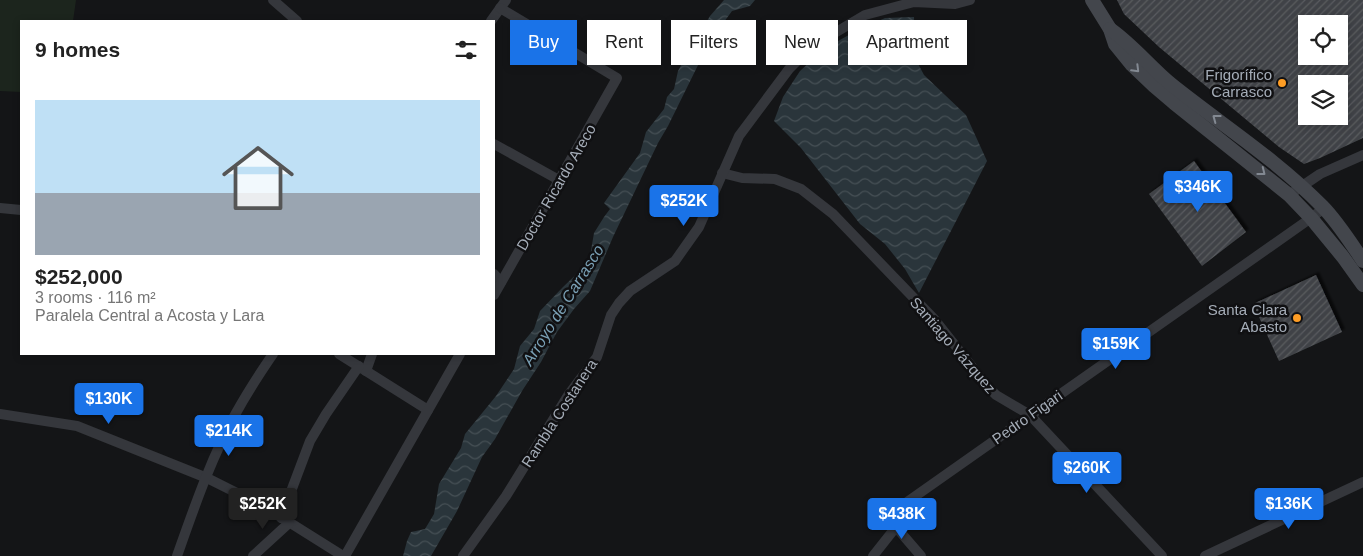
<!DOCTYPE html>
<html lang="en">
<head>
<meta charset="utf-8">
<style>
	:root { --surface:#fff; --page:#f6f6f6; --text:#222; --muted:#767676; --accent:#1a73e8 }
	body { margin:0; font-family:Arial,sans-serif; background:var(--page); color:var(--text); height:100vh; display:flex; flex-direction:column; font-size:19px; white-space:nowrap }
	* { box-sizing:border-box; margin:0 }
	p { font-size:16px; color:var(--muted) }
	.icon { flex:none; width:28px; height:28px; fill:none; stroke:currentColor; stroke-width:2; stroke-linecap:round; stroke-linejoin:round }
	.map { position:relative; flex:1; overflow:hidden }
	.drawer { position:absolute; left:20px; top:20px; width:475px; height:335px; display:flex; flex-direction:column; background:var(--surface); border-radius:0px; box-shadow:0 2px 8px #0003 }
	.drawer>* { flex:none }
	.top-card { position:absolute; left:510px; top:20px; width:475px; height:45px; display:flex; gap:10px }
	.tools { position:absolute; left:1298px; top:15px; display:grid; gap:10px }
	.tools a { display:grid; place-items:center; width:50px; height:50px; border-radius:0px; background:var(--surface); box-shadow:0 2px 8px #0003; font-size:25px }
	.price { position:absolute; translate:-50% -42px; padding:0 11px; border-radius:5px; background:var(--accent); color:#fff; font-size:16px; line-height:32px; filter:drop-shadow(0 1px 2px #0008) }
	.price::after { content:''; position:absolute; left:50%; top:30px; width:15px; height:11px; margin-left:-8px; background:inherit; clip-path:polygon(0 0,100% 0,50% 100%) }
	.price.selected { background:#222; color:#fff }
	ul { padding:0; list-style:none }
	li { display:grid; align-content:center; gap:10px; height:265px; padding:0 15px }
	li span { display:grid; place-items:center; height:155px; border-radius:0px; color:#555 }
	li>.icon { margin-inline-start:auto }
	span .icon { width:90px; height:90px; fill:#fffc; stroke-width:1 }
	li b { font-size:21px }
	h2 { display:flex; justify-content:space-between; align-items:center; height:60px; padding:0 15px; font-size:21px }
	.chip { padding:0 18px; border-radius:0px; background:var(--surface); box-shadow:0 2px 8px #0003; font-size:18px; line-height:45px }
	.chip.selected { background:var(--accent); color:#fff }
	.map>svg:first-child { display:block }
</style>
</head>
<body>
<div class="map">
<svg width="1363" height="556" viewBox="0 0 1363 556">
	<defs>
		<pattern id="water-waves" width="16" height="10" patternUnits="userSpaceOnUse" patternTransform="scale(1.25)"><rect width="16" height="10" fill="#2a353b"/><path d="M0 5q4-4 8 0t8 0" fill="none" stroke="#465055"/></pattern>
		<pattern id="building-hatch" width="6" height="6" patternUnits="userSpaceOnUse" patternTransform="scale(1.25)"><rect width="6" height="6" fill="#404347"/><path d="M-1 1l2-2M0 6l6-6M5 7l2-2" fill="none" stroke="#595b5f"/></pattern>
		<filter id="shadow"><feDropShadow dx="3" dy="-3" stdDeviation="1" flood-color="#0009"/></filter>
	</defs>
	<rect width="100%" height="100%" fill="#141517"/>
	<polygon fill="#1c251d" points="0,0 76,0 73,21 21,21 21,92 0,91"/>
	<g fill="url(#water-waves)">
		<polygon points="724,0 755,0 750,6 732,11 721,26 719,39 703,55 668,126 658,143 613,237 590,291 574,309 557,332 541,362 522,391 495,439 482,457 457,511 431,556 403,556 407,541 411,532 425,529 434,514 439,484 461,448 465,434 496,396 514,369 520,346 534,329 540,311 563,287 589,262 594,233 604,217 610,209 604,203 640,153 646,132 664,109 667,97 674,89 678,71 687,54 710,16"/>
		<polygon points="914,17 915,58 924,75 966,115 987,161 919,293 905,269 885,244 860,224 801,148 774,121 783,97 800,71 824,49 854,32 885,18"/>
	</g>
	<g fill="url(#building-hatch)" fill-rule="evenodd" filter="url(#shadow)">
		<path d="M1117 0H1363V138L1320 158 1304 164 1279 147 1159 47 1124 14ZM1306 24H1339V56H1306ZM1306 84H1339V116H1306Z"/>
		<polygon points="1194,161 1246,232 1202,266 1149,194"/>
		<polygon points="1316,275 1342,332 1279,361 1253,304"/>
	</g>
	<g fill="none" stroke-linecap="round" stroke-linejoin="round">
		<g stroke="#35373c" stroke-width="10">
			<polyline points="273,0 297,21"/>
			<polyline points="491,21 506,0"/>
			<polyline points="494,144 559,180"/>
			<polyline points="722,173 742,178 775,179 801,189 833,214 935,320 988,387 996,395 1030,415 1162,556"/>
			<polyline points="1289,195 1320,174 1363,155"/>
			<polyline points="0,208 21,210"/>
			<polyline points="494,274 501,282"/>
			<polyline points="494,295 617,78 500,8"/>
			<polyline points="339,354 428,410"/>
			<polyline points="366,371 372,354"/>
			<polyline points="0,414 77,426 207,478 265,507 343,556"/>
			<polyline points="281,518 310,441 326,414 359,366"/>
			<polyline points="896,527 921,556"/>
			<path d="M177 556C194 508 211 458 236 413 247 393 260 373 273 354"/>
			<polyline points="253,556 289,523"/>
			<polyline points="345,556 460,354"/>
			<polyline points="463,556 506,496 569,394 597,357 611,315 619,303 630,291 675,261 699,227 739,136 789,69 811,47 865,15 914,2 955,4 970,0"/>
			<polyline points="873,556 896,527 898,512 907,502 1311,218 1324,208"/>
			<polyline points="1205,556 1363,482"/>
		</g>
		<g stroke="#43464c" stroke-width="14">
			<polyline points="1092,0 1110,29 1115,44 1132,65 1154,86 1174,103 1289,195 1311,218 1343,257 1363,285"/>
			<path d="M1110 29C1133 45 1150 67 1172 85 1222 125 1277 160 1322 206 1337 221 1351 243 1363 261"/>
		</g>
	</g>
	<defs><path id="oneway-chevron" d="M-2-3.5L2.5 0L-2 3.5" fill="none" stroke-width="1.6" stroke-linecap="round" stroke-linejoin="round" transform="scale(1.25)"/></defs>
	<g stroke="#838992">
		<use href="#oneway-chevron" transform="translate(1136 69) rotate(45)"/>
		<use href="#oneway-chevron" transform="translate(1216 118) rotate(-143)"/>
		<use href="#oneway-chevron" transform="translate(1262 172) rotate(38)"/>
	</g>
	<g fill="#fe9d25" stroke="#101012" stroke-width="2">
		<circle cx="1282" cy="83" r="5"/>
		<circle cx="1297" cy="318" r="5"/>
	</g>
	<g text-anchor="middle" dominant-baseline="central" stroke-width="5" stroke-linejoin="round" paint-order="stroke">
		<g font-size="15" fill="#a5adb8" stroke="#101012" text-anchor="end">
			<text x="1272" y="74">Frigorífico<tspan x="1272" dy="17">Carrasco</tspan></text>
			<text x="1287" y="309">Santa Clara<tspan x="1287" dy="17">Abasto</tspan></text>
		</g>
		<g font-size="15" fill="#a5adb8" stroke="#101012">
			<text transform="translate(556 187) rotate(-60)">Doctor Ricardo Areco</text>
			<text transform="translate(953 345) rotate(49)">Santiago Vázquez</text>
			<text transform="translate(559 413) rotate(-57)">Rambla Costanera</text>
			<text transform="translate(1027 417) rotate(-35)">Pedro Figari</text>
		</g>
		<g font-size="16" font-style="italic" fill="#7aa0b5" stroke="#101012">
			<text transform="translate(563 305) rotate(-58)">Arroyo de Carrasco</text>
		</g>
	</g>
</svg>
<div class="tools">
<a><svg class="icon" aria-label="locate" viewBox="0 0 24 24"><circle cx="12" cy="12" r="6"/><path d="M12 2v4M12 18v4M2 12h4M18 12h4"/></svg></a>
<a><svg class="icon" aria-label="layers" viewBox="0 0 24 24"><path d="M12 4l9 5-9 5-9-5zM3 14l9 5 9-5"/></svg></a>
</div>
<b class="price" style="left:1198px;top:213px">$346K</b>
<b class="price" style="left:684px;top:227px">$252K</b>
<b class="price" style="left:1116px;top:370px">$159K</b>
<b class="price" style="left:109px;top:425px">$130K</b>
<b class="price" style="left:229px;top:457px">$214K</b>
<b class="price" style="left:1087px;top:494px">$260K</b>
<b class="price selected" style="left:263px;top:530px">$252K</b>
<b class="price" style="left:1289px;top:530px">$136K</b>
<b class="price" style="left:902px;top:540px">$438K</b>
<div class="top-card">
<a class="chip selected">Buy</a>
<a class="chip">Rent</a>
<a class="chip">Filters</a>
<a class="chip">New</a>
<a class="chip">Apartment</a>
</div>
<section class="drawer">
<h2>9 homes<svg class="icon" aria-label="filters" viewBox="0 0 24 24"><path d="M4 7h16M4 17h16"/><circle cx="9" cy="7" r="2"/><circle cx="15" cy="17" r="2"/></svg></h2>
<ul>
<li><span style="background:linear-gradient(#bfe0f5 60%,#9aa5b1 0)"><svg class="icon" aria-label="home" viewBox="0 0 24 24"><path d="M3 11l9-7 9 7M6 9v11h12V9"/></svg></span><div><b>$252,000</b><p>3 rooms · 116 m²</p><p>Paralela Central a Acosta y Lara</p></div></li>
</ul>
</section>
</div>
</body>
</html>
